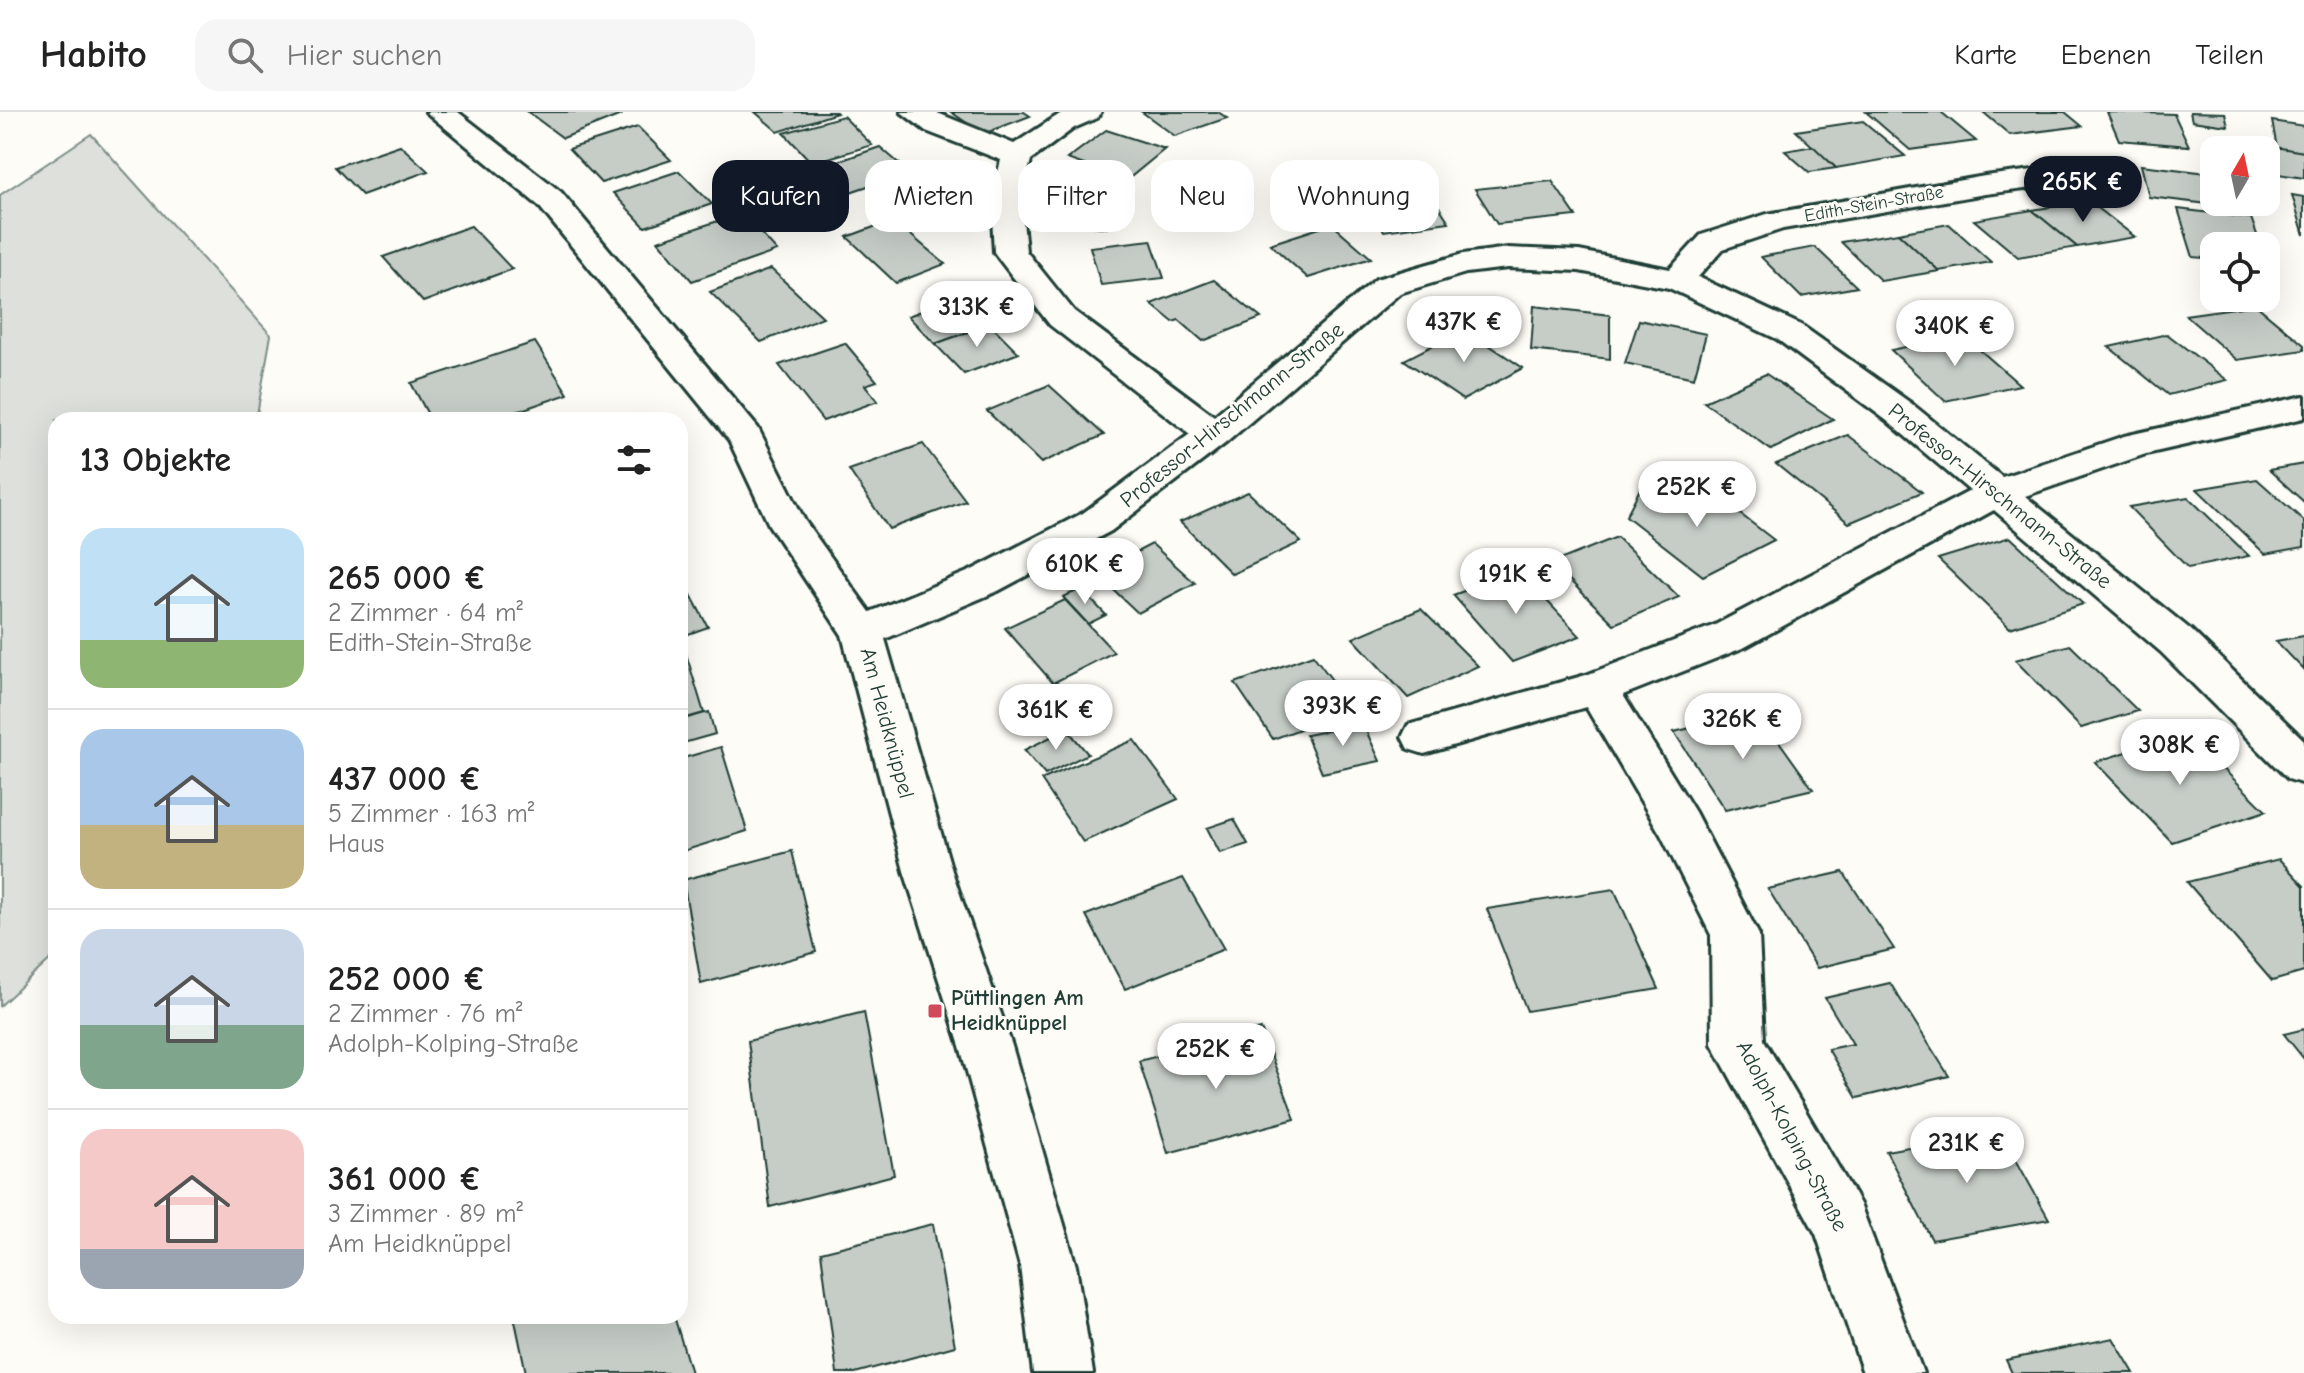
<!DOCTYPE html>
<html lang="de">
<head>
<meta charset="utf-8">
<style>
	:root { --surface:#fff; --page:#f6f6f6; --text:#222; --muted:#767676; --line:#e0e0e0; --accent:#111827 }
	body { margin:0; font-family:"Comic Neue",sans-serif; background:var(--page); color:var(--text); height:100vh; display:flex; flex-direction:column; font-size:30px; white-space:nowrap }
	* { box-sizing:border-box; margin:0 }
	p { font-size:26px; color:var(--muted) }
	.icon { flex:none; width:44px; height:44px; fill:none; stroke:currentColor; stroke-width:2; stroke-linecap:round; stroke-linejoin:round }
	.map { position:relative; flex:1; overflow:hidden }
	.drawer { position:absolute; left:48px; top:300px; width:640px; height:912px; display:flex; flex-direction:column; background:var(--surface); border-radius:24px; box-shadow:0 8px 32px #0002 }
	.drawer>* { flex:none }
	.guide { position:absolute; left:712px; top:48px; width:760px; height:72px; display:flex; gap:16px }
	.needle { width:52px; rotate:9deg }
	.controls { position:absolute; left:2200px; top:24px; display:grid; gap:16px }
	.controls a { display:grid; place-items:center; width:80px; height:80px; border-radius:16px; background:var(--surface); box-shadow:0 8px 32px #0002; font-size:40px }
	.price { position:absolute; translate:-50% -68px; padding:0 18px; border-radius:28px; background:#fff; color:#222; font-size:26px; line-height:52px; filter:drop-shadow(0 2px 4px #0008) }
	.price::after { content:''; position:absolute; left:50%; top:48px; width:24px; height:18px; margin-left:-12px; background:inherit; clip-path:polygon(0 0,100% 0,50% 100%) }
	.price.current { background:var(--accent); color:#fff }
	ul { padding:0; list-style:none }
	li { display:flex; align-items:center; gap:24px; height:200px; padding:0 32px }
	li+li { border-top:2px solid var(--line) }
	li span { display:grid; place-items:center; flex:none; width:224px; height:160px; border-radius:24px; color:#555 }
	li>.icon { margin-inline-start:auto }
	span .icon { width:96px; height:96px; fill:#fffc; stroke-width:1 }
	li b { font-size:34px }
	h2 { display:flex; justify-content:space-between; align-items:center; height:96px; padding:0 32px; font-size:34px }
	.tag { padding:0 28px; border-radius:24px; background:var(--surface); box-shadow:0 8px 32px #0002; font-size:28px; line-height:72px }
	.tag.current { background:var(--accent); color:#fff }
	header { display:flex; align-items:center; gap:48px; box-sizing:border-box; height:112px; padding:0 40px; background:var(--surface); border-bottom:2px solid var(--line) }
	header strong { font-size:38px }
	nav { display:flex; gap:44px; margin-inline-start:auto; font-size:28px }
	.search { width:560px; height:72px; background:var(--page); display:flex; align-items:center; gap:20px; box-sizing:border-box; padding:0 28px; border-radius:24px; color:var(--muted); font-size:30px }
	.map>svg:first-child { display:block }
</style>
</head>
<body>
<header>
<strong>Habito</strong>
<div class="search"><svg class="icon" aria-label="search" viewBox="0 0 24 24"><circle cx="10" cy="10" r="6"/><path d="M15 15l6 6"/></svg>Hier suchen</div>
<nav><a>Karte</a><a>Ebenen</a><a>Teilen</a></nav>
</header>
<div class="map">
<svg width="2304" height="1261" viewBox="0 0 2304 1261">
	<rect width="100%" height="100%" fill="#fdfcf7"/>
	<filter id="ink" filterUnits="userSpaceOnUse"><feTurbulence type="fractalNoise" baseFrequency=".0125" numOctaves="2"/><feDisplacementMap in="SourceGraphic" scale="16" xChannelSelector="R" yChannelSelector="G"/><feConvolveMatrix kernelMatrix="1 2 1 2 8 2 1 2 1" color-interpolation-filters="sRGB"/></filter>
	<g filter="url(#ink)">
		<polygon fill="#dde0db" stroke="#7e8e88" stroke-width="2" points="91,22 271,223 256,308 56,308 56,842 0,894 0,83"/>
		<g fill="#c6cdc7" stroke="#1f3d34" stroke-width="2">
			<polygon points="528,0 616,0 621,3 563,26"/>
			<polygon points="755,0 836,0 837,1 778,20"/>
			<polygon points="951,0 1024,0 1030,4 983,22"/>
			<polygon points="1142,0 1218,0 1227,6 1175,24"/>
			<polygon points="1866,0 1941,0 1976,29 1910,38"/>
			<polygon points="1983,0 2065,0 2082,14 2010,23"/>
			<polygon points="2107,0 2174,2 2189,34 2119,28"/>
			<polygon points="2190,0 2225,1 2228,14 2192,9"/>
			<polygon points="843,4 872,33 812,51 784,21"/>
			<polygon points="1863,9 1905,44 1836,56 1796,19"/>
			<polygon points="2272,9 2304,14 2304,40 2277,36"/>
			<polygon points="638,15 671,48 601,71 569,37"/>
			<polygon points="1106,18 1165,37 1127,68 1067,47"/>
			<polygon points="2256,32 2304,40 2304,66 2266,60 2266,38 2257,38"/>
			<polygon points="400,33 428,59 362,83 335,55"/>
			<polygon points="1813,34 1836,56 1809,60 1785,39"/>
			<polygon points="880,35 909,60 850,80 822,55"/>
			<polygon points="2141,53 2207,61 2217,93 2149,85"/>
			<polygon points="679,59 712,92 645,115 613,81"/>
			<polygon points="1420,66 1449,110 1384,119 1358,74"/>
			<polygon points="1068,69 1126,77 1107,116 1046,108"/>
			<polygon points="1552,69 1576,104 1497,112 1475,77"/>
			<polygon points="2292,83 2304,85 2304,123"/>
			<polygon points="2089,89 2135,125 2077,135 2032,98"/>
			<polygon points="2178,97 2251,106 2261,134 2214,134 2214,147 2193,145"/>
			<polygon points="2032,98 2077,135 2018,145 1974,108"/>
			<polygon points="742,101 777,139 692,169 658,129"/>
			<polygon points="893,108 945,152 896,171 847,125"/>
			<polygon points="1332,112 1371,146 1308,166 1270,132"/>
			<polygon points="1949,112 1991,150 1939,159 1898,121"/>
			<polygon points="471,114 512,157 423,190 383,145"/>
			<polygon points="1898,121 1939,159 1881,169 1841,130"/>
			<polygon points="1151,128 1164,166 1101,173 1090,135"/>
			<polygon points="1815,135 1857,175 1801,185 1761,145"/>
			<polygon points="771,157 823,205 761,230 710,180"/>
			<polygon points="1214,168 1261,206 1203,229 1179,208 1173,210 1151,192"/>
			<polygon points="962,184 990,212 935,232 908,204"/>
			<polygon points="2256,193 2304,233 2304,238 2237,248 2185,203"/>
			<polygon points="1534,194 1610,203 1610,247 1531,238"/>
			<polygon points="1639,208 1706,222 1694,266 1625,251"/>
			<polygon points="990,212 1019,241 964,262 935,232"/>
			<polygon points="1465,217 1523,256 1463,288 1404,248"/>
			<polygon points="2167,222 2227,268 2168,283 2109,235"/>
			<polygon points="1963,223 2020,273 1945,289 1891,238"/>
			<polygon points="535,230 568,282 492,308 431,308 411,271"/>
			<polygon points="845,231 877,269 865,273 878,289 823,309 779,253"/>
			<polygon points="1766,262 1833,307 1771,338 1704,290"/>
			<polygon points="1049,273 1104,323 1041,351 987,299"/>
			<polygon points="1848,323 1922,380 1849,411 1776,352"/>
			<polygon points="923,332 966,389 889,417 849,358"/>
			<polygon points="2304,352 2304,390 2269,358"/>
			<polygon points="2257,367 2304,409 2304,435 2265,442 2197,377"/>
			<polygon points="1643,371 1675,395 1709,378 1774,428 1703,464 1626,404"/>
			<polygon points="1248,380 1301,430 1232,462 1180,410"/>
			<polygon points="2188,385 2249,444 2188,456 2129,395"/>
			<polygon points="1617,425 1679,485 1614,512 1552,451"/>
			<polygon points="2010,425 2083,492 2010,516 1938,447"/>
			<polygon points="1152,432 1195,471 1138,501 1096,461"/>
			<polygon points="1519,459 1580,524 1512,550 1453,483"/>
			<polygon points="680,462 708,515 680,525"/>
			<polygon points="1081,477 1106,503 1088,512 1063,485"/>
			<polygon points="1065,488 1114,540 1053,571 1005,516"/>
			<polygon points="1421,497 1478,554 1408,586 1353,526"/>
			<polygon points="2304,524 2304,558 2276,529"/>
			<polygon points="2070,533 2138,599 2081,616 2015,548"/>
			<polygon points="684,535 704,601 680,608 680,536"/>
			<polygon points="1313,543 1354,597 1273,627 1235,571"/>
			<polygon points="709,600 715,622 680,632 680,608"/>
			<polygon points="1758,600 1813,677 1725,698 1674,620"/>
			<polygon points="1363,612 1380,649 1322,661 1306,623"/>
			<polygon points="1067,617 1088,642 1045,663 1024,638"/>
			<polygon points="2187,621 2266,699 2172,730 2095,650"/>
			<polygon points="1134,628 1178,687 1083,730 1041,668"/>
			<polygon points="721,635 747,719 680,740 680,647"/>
			<polygon points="1234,707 1248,732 1220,741 1207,716"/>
			<polygon points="792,739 816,840 701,872 683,768"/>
			<polygon points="2279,747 2304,774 2304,860 2272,869 2187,770"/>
			<polygon points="1843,760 1894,837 1817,856 1768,777"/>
			<polygon points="1183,766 1224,837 1125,877 1086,803"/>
			<polygon points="1614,777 1659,877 1527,899 1487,797"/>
			<polygon points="1890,871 1949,964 1857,986 1828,937 1853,932 1825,886"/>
			<polygon points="864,900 894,1063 770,1095 748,929"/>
			<polygon points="1261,917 1295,1007 1168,1041 1139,949"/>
			<polygon points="2304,917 2304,947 2284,922"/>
			<polygon points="2000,1019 2049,1107 1932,1128 1886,1039"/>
			<polygon points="933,1112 955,1234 855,1261 837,1261 821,1140"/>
			<polygon points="514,1204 674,1204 691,1261 526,1261"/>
			<polygon points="2113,1226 2134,1261 2012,1261 2006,1248"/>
		</g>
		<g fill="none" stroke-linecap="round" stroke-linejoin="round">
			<defs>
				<polygon id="minor" points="426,0 458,0 561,80 758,316 805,409 870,500 970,459 1083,401 1190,322 1050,213 999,147 994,140 991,88 1001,48 926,19 901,0 935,0 1014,32 1063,0 1101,0 1097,6 1074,16 1031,48 1021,88 1026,139 1074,199 1214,304 1376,167 1463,142 1508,136 1579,139 1670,157 1701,123 1767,102 1985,64 2088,51 2099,54 2103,60 2099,66 2088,69 1985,82 1783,117 1723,137 1698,165 1801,213 1912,292 2002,365 2124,324 2304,284 2304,306 2146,342 2025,384 2191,518 2304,628 2304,672 2288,667 2161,540 1994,398 1745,535 1623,583 1695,700 1759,823 1764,928 1860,1092 1923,1261 1863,1261 1816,1122 1712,932 1711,823 1661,723 1586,595 1424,642 1408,637 1402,625 1408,613 1586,563 1715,513 1970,379 1886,308 1777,227 1669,176 1579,159 1508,156 1466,161 1400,181 1227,330 1111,419 998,479 885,527 952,759 1012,934 1076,1154 1093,1261 1033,1261 1020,1154 960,934 904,759 842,523 769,413 729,328 539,94"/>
			</defs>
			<use href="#minor" stroke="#1f3d34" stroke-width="6"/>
			<use href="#minor" fill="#fdfcf7" fill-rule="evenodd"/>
		</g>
	</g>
	<rect fill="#d1495b" stroke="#fdfcf7" stroke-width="3" x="927" y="891" width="16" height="16" rx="4"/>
	<g text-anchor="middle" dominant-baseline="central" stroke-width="6" stroke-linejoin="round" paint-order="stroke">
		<g font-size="18" fill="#1f3d34" stroke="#fdfcf7">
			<text transform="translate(1874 92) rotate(-10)">Edith-Stein-Straße</text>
		</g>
		<g font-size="22" fill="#1f3d34" stroke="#fdfcf7">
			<text transform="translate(1232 303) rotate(-39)">Professor-Hirschmann-Straße</text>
			<text transform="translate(2000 384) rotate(39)">Professor-Hirschmann-Straße</text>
			<text transform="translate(887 611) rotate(75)">Am Heidknüppel</text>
			<text transform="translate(1792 1024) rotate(62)">Adolph-Kolping-Straße</text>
		</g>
		<g font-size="22" font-weight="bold" fill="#1f3d34" stroke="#fdfcf7" text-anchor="start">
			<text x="951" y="886">Püttlingen Am<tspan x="951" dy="25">Heidknüppel</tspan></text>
		</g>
	</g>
</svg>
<div class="controls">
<a><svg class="needle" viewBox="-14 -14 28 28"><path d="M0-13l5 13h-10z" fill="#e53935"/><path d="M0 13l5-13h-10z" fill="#767676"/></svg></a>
<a><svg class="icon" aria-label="locate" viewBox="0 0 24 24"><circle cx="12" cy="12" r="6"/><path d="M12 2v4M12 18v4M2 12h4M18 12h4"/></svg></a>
</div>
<b class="price current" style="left:2083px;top:112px">265K €</b>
<b class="price" style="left:977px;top:237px">313K €</b>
<b class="price" style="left:1464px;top:252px">437K €</b>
<b class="price" style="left:1955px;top:256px">340K €</b>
<b class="price" style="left:1697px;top:417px">252K €</b>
<b class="price" style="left:1085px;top:494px">610K €</b>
<b class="price" style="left:1516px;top:504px">191K €</b>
<b class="price" style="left:1343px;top:636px">393K €</b>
<b class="price" style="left:1056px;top:640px">361K €</b>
<b class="price" style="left:1743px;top:649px">326K €</b>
<b class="price" style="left:2180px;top:675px">308K €</b>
<b class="price" style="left:1216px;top:979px">252K €</b>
<b class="price" style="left:1967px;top:1073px">231K €</b>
<div class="guide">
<a class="tag current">Kaufen</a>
<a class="tag">Mieten</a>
<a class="tag">Filter</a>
<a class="tag">Neu</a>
<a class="tag">Wohnung</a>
</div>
<section class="drawer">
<h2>13 Objekte<svg class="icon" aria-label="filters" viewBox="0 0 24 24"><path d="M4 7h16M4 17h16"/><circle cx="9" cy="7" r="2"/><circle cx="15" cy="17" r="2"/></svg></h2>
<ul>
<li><span style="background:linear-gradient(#bfe0f5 70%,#8fb573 0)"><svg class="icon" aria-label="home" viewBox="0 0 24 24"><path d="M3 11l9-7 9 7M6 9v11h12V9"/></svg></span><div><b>265 000 €</b><p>2 Zimmer · 64 m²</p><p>Edith-Stein-Straße</p></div></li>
<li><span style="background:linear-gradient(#a9c7e8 60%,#c2b280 0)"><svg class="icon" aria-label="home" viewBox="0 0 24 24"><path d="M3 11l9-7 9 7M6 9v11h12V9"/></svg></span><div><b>437 000 €</b><p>5 Zimmer · 163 m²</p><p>Haus</p></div></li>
<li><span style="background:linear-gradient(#c9d6e8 60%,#7fa58c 0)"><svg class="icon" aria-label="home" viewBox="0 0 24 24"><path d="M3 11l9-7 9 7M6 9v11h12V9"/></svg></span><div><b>252 000 €</b><p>2 Zimmer · 76 m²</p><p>Adolph-Kolping-Straße</p></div></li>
<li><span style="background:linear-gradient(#f6c9c9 75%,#9aa5b1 0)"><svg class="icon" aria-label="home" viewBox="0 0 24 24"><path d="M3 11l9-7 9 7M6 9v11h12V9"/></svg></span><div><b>361 000 €</b><p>3 Zimmer · 89 m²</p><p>Am Heidknüppel</p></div></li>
</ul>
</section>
</div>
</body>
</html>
